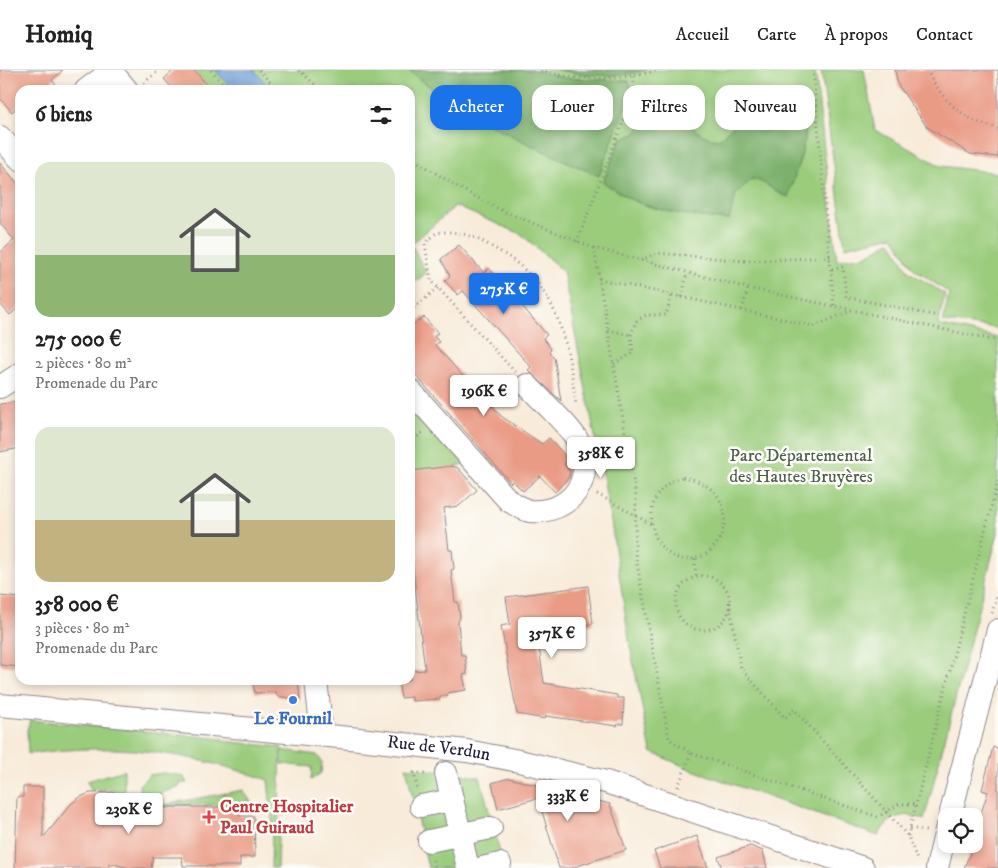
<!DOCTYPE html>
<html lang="fr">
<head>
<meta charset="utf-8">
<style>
	:root { --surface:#fff; --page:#f6f6f6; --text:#222; --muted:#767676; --line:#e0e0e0; --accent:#1a73e8 }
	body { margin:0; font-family:"IM FELL DW Pica",serif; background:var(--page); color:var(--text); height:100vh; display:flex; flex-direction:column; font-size:19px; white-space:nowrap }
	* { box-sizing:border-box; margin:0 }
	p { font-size:16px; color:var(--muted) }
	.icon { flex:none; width:28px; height:28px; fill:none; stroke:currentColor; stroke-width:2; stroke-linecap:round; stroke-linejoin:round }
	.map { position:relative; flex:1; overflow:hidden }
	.side { position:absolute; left:15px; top:15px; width:400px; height:600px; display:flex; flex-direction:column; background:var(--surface); border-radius:15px; box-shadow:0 2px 8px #0003 }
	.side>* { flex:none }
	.top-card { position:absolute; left:430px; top:15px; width:475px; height:45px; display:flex; gap:10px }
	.buttons { position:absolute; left:938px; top:738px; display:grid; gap:10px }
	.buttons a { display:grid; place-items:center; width:45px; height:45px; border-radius:10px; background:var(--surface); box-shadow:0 2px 8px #0003; font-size:25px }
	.price { position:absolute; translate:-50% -42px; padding:0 11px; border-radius:5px; background:#fff; color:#222; font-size:16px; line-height:32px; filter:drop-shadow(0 1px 2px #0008) }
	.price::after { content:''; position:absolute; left:50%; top:30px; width:15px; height:11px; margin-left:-8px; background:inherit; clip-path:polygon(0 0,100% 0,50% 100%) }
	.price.on { background:var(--accent); color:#fff }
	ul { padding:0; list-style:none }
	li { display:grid; align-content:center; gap:10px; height:265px; padding:0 20px }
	li span { display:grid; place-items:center; height:155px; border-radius:15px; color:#555 }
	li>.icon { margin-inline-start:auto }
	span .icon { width:90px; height:90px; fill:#fffc; stroke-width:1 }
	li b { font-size:21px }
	h2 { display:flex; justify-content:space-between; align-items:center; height:60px; padding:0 20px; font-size:21px }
	.tag { padding:0 18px; border-radius:15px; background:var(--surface); box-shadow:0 2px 8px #0003; font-size:18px; line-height:45px }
	.tag.on { background:var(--accent); color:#fff }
	header { display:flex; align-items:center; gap:30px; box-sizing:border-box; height:70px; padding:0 25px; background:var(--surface); border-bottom:1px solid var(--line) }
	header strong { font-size:24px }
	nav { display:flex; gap:28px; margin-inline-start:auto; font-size:18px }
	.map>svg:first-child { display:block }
</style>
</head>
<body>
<header>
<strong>Homiq</strong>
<nav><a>Accueil</a><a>Carte</a><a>À propos</a><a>Contact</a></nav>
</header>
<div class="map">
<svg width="998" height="798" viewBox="0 0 998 798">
	<rect width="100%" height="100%" fill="#fdfcf7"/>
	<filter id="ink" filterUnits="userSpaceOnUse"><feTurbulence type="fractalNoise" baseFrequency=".02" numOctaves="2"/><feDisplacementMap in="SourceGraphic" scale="10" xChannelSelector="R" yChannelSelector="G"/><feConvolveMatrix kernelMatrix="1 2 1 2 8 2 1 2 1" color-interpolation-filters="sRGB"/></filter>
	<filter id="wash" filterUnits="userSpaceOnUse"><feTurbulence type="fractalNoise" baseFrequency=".0096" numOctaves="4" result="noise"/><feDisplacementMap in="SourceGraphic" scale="20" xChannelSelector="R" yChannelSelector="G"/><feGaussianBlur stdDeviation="1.12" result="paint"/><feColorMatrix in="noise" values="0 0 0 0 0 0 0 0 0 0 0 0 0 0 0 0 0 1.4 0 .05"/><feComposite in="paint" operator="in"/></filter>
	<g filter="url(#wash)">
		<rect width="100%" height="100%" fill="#f8ebd9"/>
		<g fill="#9acc7c" stroke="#5e775c">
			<path d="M194 0H815L837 190 865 186 891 171 909 202 945 224 938 255 998 268V463L924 750C905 740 888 747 878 766L690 699 651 682 630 576 609 439 563 201 521 164 455 136 411 175C418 184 419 192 427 202L411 216 410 20H211Z"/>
			<polygon points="821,0 864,0 875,60 941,96 998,103 998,258 943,252 949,223 914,199 893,166 845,177"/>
			<polygon points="410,328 465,394 410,412"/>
			<path d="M30 650 223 669V671L281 677 277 798H271L272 750 268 710C183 681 118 672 28 684L27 660Z"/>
			<polygon points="282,680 317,685 322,692 321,703 311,710 312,697 282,694"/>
			<polygon points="406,697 480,707 504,798 428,798"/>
			<polygon points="124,700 124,723 109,719 91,720 87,711"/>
			<polygon points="163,703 183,706 187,713 180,713 180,716 151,727 146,727 140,723 139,715 149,705"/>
			<polygon points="243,720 253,735 175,735 130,743 129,741"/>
		</g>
		<g fill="#7bb06c" stroke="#4e6954">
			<path d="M408 0H533L564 8 629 11 631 20 599 106C531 76 466 47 408 0Z"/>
			<path d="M556 0H647C617 9 586 5 556 0Z"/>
			<path d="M657 30 670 31C683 48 696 68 719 69 737 51 757 39 784 41L782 52 807 54 802 83 788 127C774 123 766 111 752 109L736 124 729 150C698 147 659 143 630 129 621 124 612 118 603 112L621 69 635 64 644 52 639 38 643 33Z"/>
		</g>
		<polygon fill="#6e9dd7" stroke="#486089" points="215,0 254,0 272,20 233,20"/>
		<g id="blocks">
			<g fill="#ea9b86">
				<polygon points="0,0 63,0 52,10 60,20 20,20 20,35 12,42 0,28"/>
				<polygon points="174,0 194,0 211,20 174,20 164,9"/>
				<polygon points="895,0 998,0 998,87 970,84 927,57 898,15"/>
				<polygon points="0,93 20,116 20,236 10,245 0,234 0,183 14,170 0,153"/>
				<polygon points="459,175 484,203 489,198 547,265 543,268 551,279 549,282 554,287 561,331 528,300 531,297 463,221 458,225 445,211 450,206 441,189"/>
				<polygon points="424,247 438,263 434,266 439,272 435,275 488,334 490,333 501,346 542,374 549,368 569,390 564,394 570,401 569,407 555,422 540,406 523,421 513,411 511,413 410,299 410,257"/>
				<polygon points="16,332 20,346 20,378 0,382 0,334"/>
				<polygon points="452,396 458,398 477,420 459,436 444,438 449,480 452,480 454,499 451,500 455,532 458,532 460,548 458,552 461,585 465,585 467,604 463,605 466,620 447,623 448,625 440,626 440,629 412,631 412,627 401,628 398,610 410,610 410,601 425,600 410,474 410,401"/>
				<polygon points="588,516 593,554 537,563 544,613 617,625 617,628 624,628 623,654 618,654 617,656 546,646 545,649 517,644 501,556 510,554 506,527"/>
				<polygon points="0,526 20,528 19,597 0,595"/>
				<polygon points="252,610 298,610 300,630 277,626 276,622 255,623"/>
				<polygon points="993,677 998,678 998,798 964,798 977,765 974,764 988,722 982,720"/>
				<polygon points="509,708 610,734 626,780 571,798 559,798 538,728 498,739 492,713"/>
				<polygon points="23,717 43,717 43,768 71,734 80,727 90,723 112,722 125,726 125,746 169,737 239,737 239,746 254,746 255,787 240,787 240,796 183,796 182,787 153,787 151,798 130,798 109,793 109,798 15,798 17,727 23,727"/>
				<polygon points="697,766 708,798 660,798 654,781"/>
				<polygon points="750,776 763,781 767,798 722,798 718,787"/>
			</g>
		</g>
	</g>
	<g filter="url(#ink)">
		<use href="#blocks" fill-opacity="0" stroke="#8d868a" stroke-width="1"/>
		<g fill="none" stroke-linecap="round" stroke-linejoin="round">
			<defs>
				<g id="minor">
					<polyline points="86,20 106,5 117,8 127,20"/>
					<polyline points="0,67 20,89"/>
					<polyline points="0,317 20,304"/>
					<path d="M410 320 509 431C515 434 523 440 530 441 570 444 596 410 579 373 573 359 539 328 527 315"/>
					<polyline points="316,610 322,665"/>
					<path id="s1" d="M0 635 350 668 467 681 519 691 606 712 863 798"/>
					<polyline points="446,703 468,798"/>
					<polyline points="421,736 452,730"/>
					<polyline points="950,746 998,560"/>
					<polyline points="429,771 491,758"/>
					<polyline points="482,798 500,794"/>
					<polyline points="937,798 946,760"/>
				</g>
			</defs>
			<use href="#minor" stroke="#8d868a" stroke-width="24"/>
			<g stroke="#8d868a" stroke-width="3" stroke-dasharray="1 4" stroke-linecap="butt">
				<polyline points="211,0 229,20"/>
				<polyline points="259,0 277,20"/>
				<polyline points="299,0 321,20"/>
				<path d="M541 0C577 12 622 10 658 0"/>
				<polyline points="813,0 834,237"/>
				<path d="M927 0C941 30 965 52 998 58"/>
				<polyline points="144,13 159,0"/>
				<polyline points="410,87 463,120 503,141 594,178 748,218 998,271"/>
				<polyline points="410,171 411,172"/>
				<polyline points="577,172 635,20 633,6"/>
				<polyline points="594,178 636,426 635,483 669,669 691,683 878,747 899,734 916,734"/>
				<polyline points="641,190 657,183 746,191 831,187"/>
				<polyline points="832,199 843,197 846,227 938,246"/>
				<polyline points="599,209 814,256 851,241"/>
				<polyline points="410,227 418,235"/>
				<polyline points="682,227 687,203"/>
				<polyline points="742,240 748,218"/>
				<polyline points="410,241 438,218"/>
				<polyline points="608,260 631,265"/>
				<polyline points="614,294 633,283 631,265 636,251 646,245 666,245 672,225"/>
				<path d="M515 302 431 210 425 174 436 163C457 159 476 167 494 178 558 213 568 269 576 336"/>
				<polyline points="410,373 423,362"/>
				<path d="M683 407C710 411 731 432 723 460 721 470 712 482 702 486 652 507 628 421 683 407Z"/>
				<polyline points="597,424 651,454"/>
				<polyline points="695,489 696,507"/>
				<circle cx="703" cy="533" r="27"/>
				<polyline points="729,532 741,599 785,648 794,639 908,766 918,792"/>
				<polyline points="992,543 998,522"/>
				<polyline points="678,717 691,683"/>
				<polyline points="417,718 414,703 427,704"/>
				<polyline points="910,758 926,761"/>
				<polyline points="908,766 998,410"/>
				<polyline points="433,790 435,798"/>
			</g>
			<use href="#minor" stroke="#fff" stroke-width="22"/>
		</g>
	</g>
	<circle fill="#3f7fe0" stroke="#fdfcf7" stroke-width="2" cx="293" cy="630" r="5"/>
	<path fill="#e0444e" stroke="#fdfcf7" stroke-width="2" d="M206.5 739.5h5v5h5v5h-5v5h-5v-5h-5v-5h5z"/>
	<g text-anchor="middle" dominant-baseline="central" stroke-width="5" stroke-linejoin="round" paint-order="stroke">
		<g font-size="18" fill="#4c5e52" stroke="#fdfcf7">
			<text x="801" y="386">Parc Départemental<tspan x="801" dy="21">des Hautes Bruyères</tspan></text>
		</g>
		<g font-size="18" font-weight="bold" fill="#366cbe" stroke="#fdfcf7">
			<text x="293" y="649">Le Fournil</text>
		</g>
		<g font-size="18" fill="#22223b" stroke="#fdfcf7">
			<text stroke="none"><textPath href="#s1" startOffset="441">Rue de Verdun</textPath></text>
		</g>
		<g font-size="18" font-weight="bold" fill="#be3a42" stroke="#fdfcf7" text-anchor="start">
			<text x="220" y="737">Centre Hospitalier<tspan x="220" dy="21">Paul Guiraud</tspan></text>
		</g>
	</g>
</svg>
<div class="buttons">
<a><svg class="icon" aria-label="locate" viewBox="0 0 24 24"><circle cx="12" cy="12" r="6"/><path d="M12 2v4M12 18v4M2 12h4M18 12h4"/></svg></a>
</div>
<b class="price on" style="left:504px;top:245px">275K €</b>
<b class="price" style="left:484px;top:347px">196K €</b>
<b class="price" style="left:601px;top:409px">358K €</b>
<b class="price" style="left:552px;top:589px">357K €</b>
<b class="price" style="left:568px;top:752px">333K €</b>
<b class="price" style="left:129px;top:765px">230K €</b>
<div class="top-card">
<a class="tag on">Acheter</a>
<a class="tag">Louer</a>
<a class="tag">Filtres</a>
<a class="tag">Nouveau</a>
</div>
<section class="side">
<h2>6 biens<svg class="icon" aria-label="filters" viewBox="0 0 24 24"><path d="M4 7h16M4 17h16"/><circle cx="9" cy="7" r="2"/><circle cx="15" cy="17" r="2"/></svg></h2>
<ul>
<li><span style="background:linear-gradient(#dfe7d0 60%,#8fb573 0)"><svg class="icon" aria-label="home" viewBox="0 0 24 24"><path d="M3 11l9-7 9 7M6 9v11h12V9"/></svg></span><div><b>275 000 €</b><p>2 pièces · 80 m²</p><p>Promenade du Parc</p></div></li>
<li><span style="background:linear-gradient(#dfe7d0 60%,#c2b280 0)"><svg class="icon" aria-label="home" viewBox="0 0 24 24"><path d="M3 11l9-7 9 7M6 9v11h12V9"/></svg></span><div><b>358 000 €</b><p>3 pièces · 80 m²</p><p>Promenade du Parc</p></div></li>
</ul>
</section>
</div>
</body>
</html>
